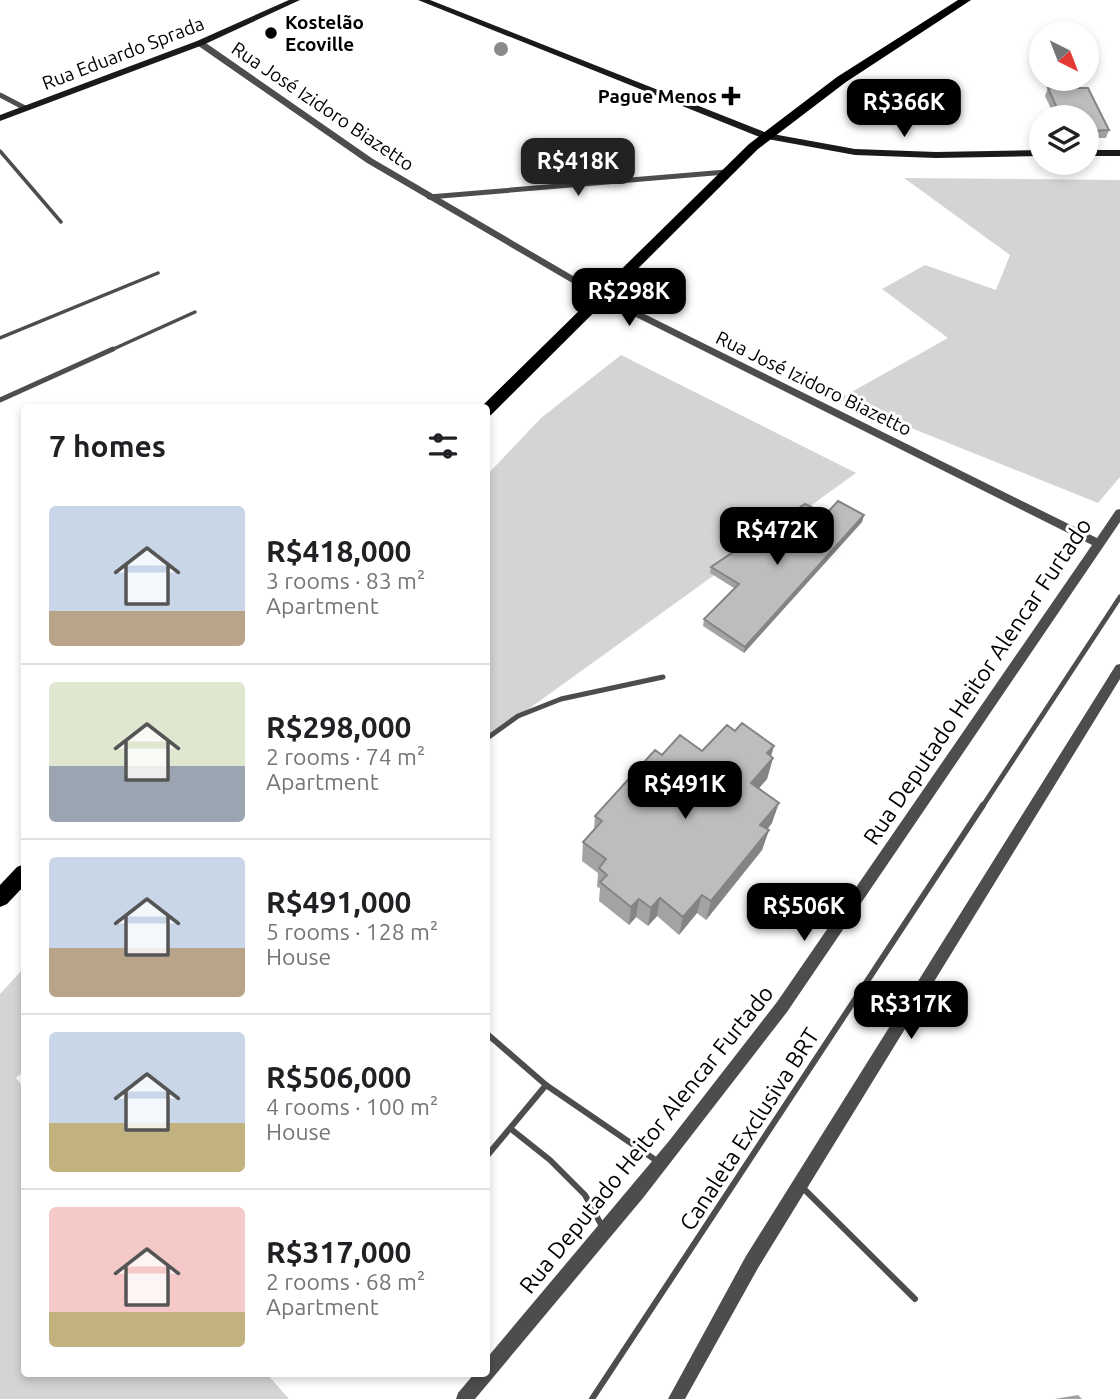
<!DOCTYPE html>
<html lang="en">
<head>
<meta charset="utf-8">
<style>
	:root { --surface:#fff; --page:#f2f2f2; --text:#202124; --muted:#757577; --line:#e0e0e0; --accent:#000 }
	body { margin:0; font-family:Ubuntu,sans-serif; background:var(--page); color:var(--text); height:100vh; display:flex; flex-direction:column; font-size:26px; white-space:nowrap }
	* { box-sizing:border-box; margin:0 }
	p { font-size:23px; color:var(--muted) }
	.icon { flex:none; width:38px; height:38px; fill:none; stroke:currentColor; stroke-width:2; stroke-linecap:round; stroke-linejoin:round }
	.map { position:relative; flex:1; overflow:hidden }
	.details { position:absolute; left:21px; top:404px; width:469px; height:973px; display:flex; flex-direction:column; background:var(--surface); border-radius:7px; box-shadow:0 4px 10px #0003 }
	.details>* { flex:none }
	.needle { width:46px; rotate:138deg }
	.buttons { position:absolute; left:1029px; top:21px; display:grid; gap:14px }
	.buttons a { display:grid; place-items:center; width:70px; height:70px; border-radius:50%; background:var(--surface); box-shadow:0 4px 10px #0003; font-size:35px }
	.price { position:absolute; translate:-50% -60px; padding:0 16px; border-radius:14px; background:var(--accent); color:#fff; font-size:23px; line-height:46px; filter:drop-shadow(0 2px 4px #0008) }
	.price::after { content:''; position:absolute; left:50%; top:42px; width:21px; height:16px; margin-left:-10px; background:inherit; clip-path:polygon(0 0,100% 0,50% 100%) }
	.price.current { background:#222; color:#fff }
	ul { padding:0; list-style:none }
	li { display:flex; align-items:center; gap:21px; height:175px; padding:0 28px }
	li+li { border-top:2px solid var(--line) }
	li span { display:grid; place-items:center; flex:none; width:196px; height:140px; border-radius:7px; color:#555 }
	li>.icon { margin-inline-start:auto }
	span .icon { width:84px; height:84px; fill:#fffc; stroke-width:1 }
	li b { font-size:30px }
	h2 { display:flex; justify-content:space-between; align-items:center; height:84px; padding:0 28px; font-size:30px }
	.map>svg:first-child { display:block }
</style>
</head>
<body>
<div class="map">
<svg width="1120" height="1399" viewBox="0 0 1120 1399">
	<rect width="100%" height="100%" fill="#fff"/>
	<g fill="#d4d4d4">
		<polygon points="904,178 1120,180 1120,477 1098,503 839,399 948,338 882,289 925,265 996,290 1010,255"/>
		<polygon points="621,355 856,473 487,739 486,476 541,418"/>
		<polygon points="24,968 24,1071 16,1078 24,1088 24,1374 267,1374 289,1399 0,1399 0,994"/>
	</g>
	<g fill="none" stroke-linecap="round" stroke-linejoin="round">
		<g stroke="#4d4d4d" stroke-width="3.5">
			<polyline points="0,151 61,222"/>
			<polyline points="0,338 158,273"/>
			<polyline points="109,351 195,312"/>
		</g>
		<g stroke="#4d4d4d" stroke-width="5">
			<polyline points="0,400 113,349"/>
			<polyline points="486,739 518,716 561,699 663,677"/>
			<polyline points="982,807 1120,597"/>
		</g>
		<g stroke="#4d4d4d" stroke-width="6">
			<polyline points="486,1033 546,1085 657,1161"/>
			<polyline points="511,1129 550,1160 585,1195 603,1228"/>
			<polyline points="486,1157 546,1085"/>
			<polyline points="802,1187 915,1299"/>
			<polyline points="592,1399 983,805"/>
		</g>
		<g stroke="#4d4d4d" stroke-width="5">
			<polyline points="0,95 25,108"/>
			<polyline points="429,197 726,172"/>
		</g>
		<g fill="#4d4d4d" fill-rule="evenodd">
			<polygon points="197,41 203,41 373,159 604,294 1097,538 1116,510 1120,509 1120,522 787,1012 643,1198 475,1399 456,1399 458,1393 474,1374 486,1374 486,1359 669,1141 777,1002 1092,545 598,298 367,163 197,45"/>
			<polygon points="1120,664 1120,679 758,1268 685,1399 668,1399 746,1256 1116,665"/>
		</g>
		<g fill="#1a1a1a" fill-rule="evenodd">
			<polygon points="289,0 300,0 203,45 0,121 0,115 197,41"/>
			<polygon points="418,0 430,0 767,133 855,149 936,152 1041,150 1041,156 936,158 855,155 762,138"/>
			<rect x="1087" y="150" width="33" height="6"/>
		</g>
		<g fill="#000" fill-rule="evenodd">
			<polygon points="958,0 971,0 846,82 758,149 491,415 486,416 486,408 481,407 749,144 837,77"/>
			<polygon points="24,864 24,886 7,904 0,907 0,885 17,867"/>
		</g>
	</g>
	<circle fill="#8a8a8a" cx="501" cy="49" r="7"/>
	<g fill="#a3a3a3">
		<polygon points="1048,88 1109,130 1106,138 1087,138 1087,117 1055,117 1045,96"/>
		<polygon points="826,514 864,515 862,522 744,653 703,626 704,619 734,588 710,573 711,567"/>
		<polygon points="735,731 774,746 771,756 773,758 767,779 758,789 772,823 767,830 769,830 762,850 706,920 697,913 679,935 657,916 648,926 636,917 629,925 599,901 600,888 597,887 598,873 582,861 583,842 594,829 595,816 662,755 702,751"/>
		<polygon points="1078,1395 1082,1399 1054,1399"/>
	</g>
	<g fill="#848484">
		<polygon points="864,515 862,522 744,653 745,647"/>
		<polygon points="774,746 769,762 773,758 767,779 745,804 751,783 767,753"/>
		<polygon points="779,803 772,823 754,845 760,825"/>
		<polygon points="769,830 762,850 706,920 711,901"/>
		<polygon points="702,895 697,913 679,935 683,917"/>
		<polygon points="660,898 657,916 648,926 651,908"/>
		<polygon points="639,899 636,917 629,925 631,907"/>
	</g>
	<g fill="#bdbdbd" stroke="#848484" stroke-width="2">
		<polygon points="1048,88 1088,88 1109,130 1087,131 1087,117 1061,117"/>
		<polygon points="838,501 864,515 745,647 704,619 739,584 711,567 805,504 826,514"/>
		<polygon points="742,723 774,746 767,753 773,758 751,783 779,803 760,825 769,830 711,901 702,895 683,917 660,898 651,908 639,899 631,907 600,882 607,875 599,868 606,859 583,842 602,821 595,816 655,750 662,755 680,735 702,751 727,725 735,731"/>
	</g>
	<g fill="#000" stroke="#fff" stroke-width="2.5">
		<circle cx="271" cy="33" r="7"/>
		<path d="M727.5 85.5h7v7h7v7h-7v7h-7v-7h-7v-7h7z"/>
	</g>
	<g text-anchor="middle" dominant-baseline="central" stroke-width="6" stroke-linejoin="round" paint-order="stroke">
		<g font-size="19" font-weight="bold" fill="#000" stroke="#fff" text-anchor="start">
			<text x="285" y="22">Kostelão<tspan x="285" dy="22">Ecoville</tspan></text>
			<text x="717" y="96" text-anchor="end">Pague Menos</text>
		</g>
		<g font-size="19" fill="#000" stroke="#fff">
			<text transform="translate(123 53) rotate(-21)">Rua Eduardo Sprada</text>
			<text transform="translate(323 106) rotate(34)">Rua José Izidoro Biazetto</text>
			<text transform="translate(814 383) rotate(26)">Rua José Izidoro Biazetto</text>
		</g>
		<g font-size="23" fill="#000" stroke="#fff">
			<text transform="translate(977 681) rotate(-56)">Rua Deputado Heitor Alencar Furtado</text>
			<text transform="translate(749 1129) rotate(-57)">Canaleta Exclusiva BRT</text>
			<text transform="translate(646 1139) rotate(-51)">Rua Deputado Heitor Alencar Furtado</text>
		</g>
	</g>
</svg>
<div class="buttons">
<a><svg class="needle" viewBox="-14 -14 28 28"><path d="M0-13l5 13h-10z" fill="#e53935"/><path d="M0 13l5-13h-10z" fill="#757577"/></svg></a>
<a><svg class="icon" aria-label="layers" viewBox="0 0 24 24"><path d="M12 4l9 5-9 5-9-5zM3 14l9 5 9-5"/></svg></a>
</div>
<b class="price" style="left:904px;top:139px">R$366K</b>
<b class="price current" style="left:578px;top:198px">R$418K</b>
<b class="price" style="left:629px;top:328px">R$298K</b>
<b class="price" style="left:777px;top:567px">R$472K</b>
<b class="price" style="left:685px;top:821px">R$491K</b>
<b class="price" style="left:804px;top:943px">R$506K</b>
<b class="price" style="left:911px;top:1041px">R$317K</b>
<section class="details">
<h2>7 homes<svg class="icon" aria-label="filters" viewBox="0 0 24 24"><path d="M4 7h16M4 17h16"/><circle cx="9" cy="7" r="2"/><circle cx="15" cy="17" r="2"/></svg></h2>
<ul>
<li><span style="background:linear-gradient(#c9d6e8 75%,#b9a48a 0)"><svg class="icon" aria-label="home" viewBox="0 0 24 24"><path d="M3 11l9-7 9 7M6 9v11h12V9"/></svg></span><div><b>R$418,000</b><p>3 rooms · 83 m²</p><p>Apartment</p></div></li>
<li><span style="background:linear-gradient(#dfe7d0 60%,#9aa5b1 0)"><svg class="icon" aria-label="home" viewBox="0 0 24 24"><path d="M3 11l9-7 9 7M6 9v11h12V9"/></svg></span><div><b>R$298,000</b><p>2 rooms · 74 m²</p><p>Apartment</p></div></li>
<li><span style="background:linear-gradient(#c9d6e8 65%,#b9a48a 0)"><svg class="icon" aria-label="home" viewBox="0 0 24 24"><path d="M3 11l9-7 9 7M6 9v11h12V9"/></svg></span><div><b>R$491,000</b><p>5 rooms · 128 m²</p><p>House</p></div></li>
<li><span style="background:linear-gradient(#c9d6e8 65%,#c2b280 0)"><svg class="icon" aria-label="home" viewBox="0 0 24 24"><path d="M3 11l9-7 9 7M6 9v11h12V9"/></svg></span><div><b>R$506,000</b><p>4 rooms · 100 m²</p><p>House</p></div></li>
<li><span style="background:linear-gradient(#f6c9c9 75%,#c2b280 0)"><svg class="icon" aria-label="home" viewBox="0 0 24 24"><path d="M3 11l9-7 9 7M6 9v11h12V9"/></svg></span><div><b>R$317,000</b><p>2 rooms · 68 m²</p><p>Apartment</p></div></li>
</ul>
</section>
</div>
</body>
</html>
